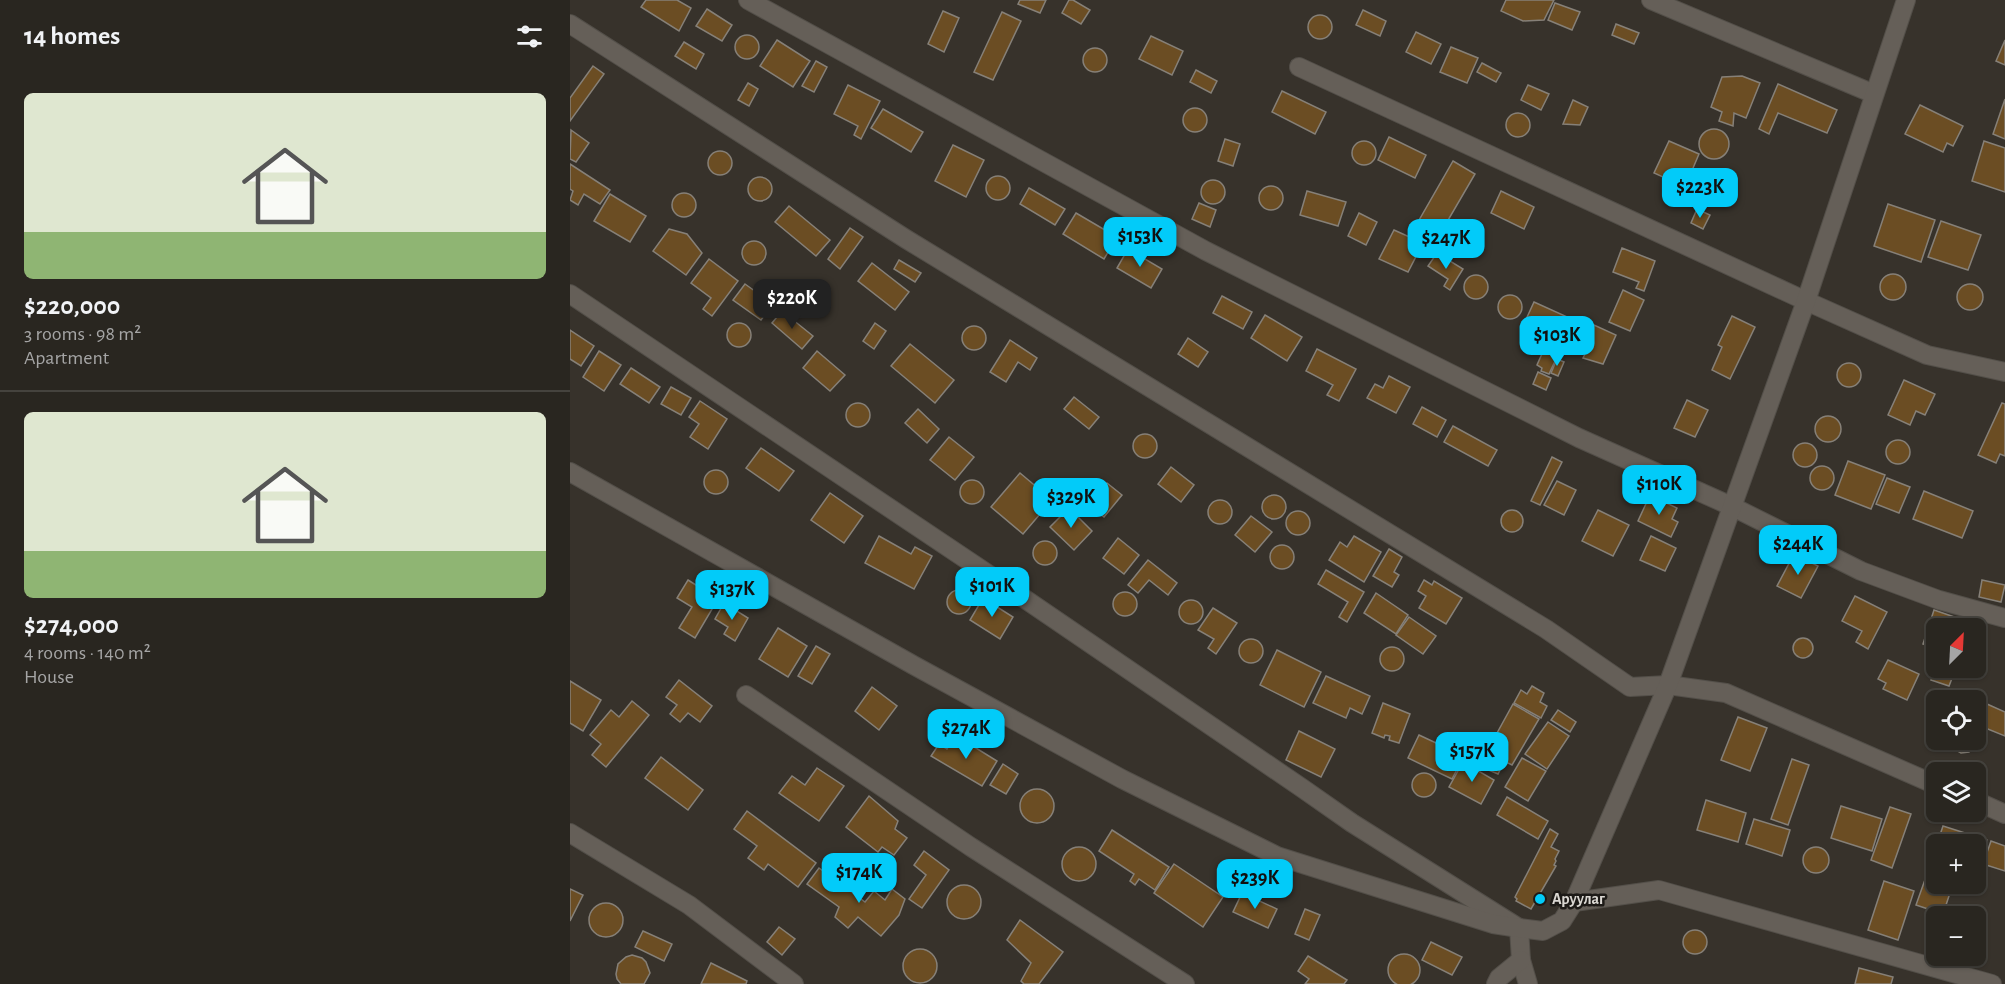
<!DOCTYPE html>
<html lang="en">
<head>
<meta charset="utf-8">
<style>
	:root { --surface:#292620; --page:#35322d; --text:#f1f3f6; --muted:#a5a5a5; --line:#45433e; --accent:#02cbf9 }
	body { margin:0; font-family:"Alegreya Sans",sans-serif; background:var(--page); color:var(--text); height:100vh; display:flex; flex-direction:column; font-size:22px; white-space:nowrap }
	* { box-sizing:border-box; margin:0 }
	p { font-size:20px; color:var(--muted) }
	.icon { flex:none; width:33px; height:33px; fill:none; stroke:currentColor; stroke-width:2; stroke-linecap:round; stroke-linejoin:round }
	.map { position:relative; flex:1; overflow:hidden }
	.panel { display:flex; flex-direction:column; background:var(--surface); width:570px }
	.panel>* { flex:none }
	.needle { width:39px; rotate:24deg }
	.buttons { position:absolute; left:1356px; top:618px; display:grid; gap:12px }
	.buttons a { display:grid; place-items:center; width:60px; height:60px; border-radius:9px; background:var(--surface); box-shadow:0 2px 4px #0004,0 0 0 2px var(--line); font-size:30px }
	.price { position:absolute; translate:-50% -51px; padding:0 14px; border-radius:12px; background:var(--accent); color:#111; font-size:20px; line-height:39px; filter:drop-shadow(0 2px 3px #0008) }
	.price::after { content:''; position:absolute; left:50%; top:36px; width:18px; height:14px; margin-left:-9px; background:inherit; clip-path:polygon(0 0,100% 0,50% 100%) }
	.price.active { background:#222; color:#fff }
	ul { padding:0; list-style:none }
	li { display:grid; align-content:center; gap:12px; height:318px; padding:0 24px }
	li+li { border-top:2px solid var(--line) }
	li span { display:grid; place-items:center; height:186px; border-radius:9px; color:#555 }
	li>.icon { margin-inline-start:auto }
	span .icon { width:108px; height:108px; fill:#fffc; stroke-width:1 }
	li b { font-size:26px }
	h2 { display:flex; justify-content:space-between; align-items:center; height:72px; padding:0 24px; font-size:26px }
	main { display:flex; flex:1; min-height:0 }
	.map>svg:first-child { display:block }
</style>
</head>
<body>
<main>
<section class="panel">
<h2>14 homes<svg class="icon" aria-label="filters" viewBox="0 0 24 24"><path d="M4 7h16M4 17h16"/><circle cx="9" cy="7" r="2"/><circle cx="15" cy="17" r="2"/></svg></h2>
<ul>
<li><span style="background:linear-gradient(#dfe7d0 75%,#8fb573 0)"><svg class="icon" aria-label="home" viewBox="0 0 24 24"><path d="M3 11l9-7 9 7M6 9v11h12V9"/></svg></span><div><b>$220,000</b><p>3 rooms · 98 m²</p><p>Apartment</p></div></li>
<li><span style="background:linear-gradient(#dfe7d0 75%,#8fb573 0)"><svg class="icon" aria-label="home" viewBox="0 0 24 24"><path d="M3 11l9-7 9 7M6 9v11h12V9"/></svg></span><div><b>$274,000</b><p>4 rooms · 140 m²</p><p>House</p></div></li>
</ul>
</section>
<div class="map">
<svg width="1435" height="984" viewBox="0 0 1435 984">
	<rect width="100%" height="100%" fill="#37322b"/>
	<g fill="#6b4d23" stroke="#868078" stroke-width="1.5">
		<polygon points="76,0 107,0 121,8 109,31 71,7"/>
		<polygon points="450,0 476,0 470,13 448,4"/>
		<polygon points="499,0 503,0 520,10 511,24 492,13"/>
		<polygon points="936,0 984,0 974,20 953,21 931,11"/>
		<polygon points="985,3 1010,12 1002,30 978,20"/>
		<polygon points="137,9 162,25 152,41 126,26"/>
		<polygon points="793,10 816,21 810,36 786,25"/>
		<polygon points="373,11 389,18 374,52 358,44"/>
		<polygon points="432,12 451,21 423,80 404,72"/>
		<circle cx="750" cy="27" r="12"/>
		<polygon points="1046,24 1069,33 1064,44 1042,35"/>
		<polygon points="846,32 871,44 861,64 836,52"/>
		<circle cx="177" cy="47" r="12"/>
		<polygon points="581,36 613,51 602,75 569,59"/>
		<polygon points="207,40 240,61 223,87 190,66"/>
		<polygon points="1435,40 1435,65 1426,61"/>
		<polygon points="114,42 134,54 126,69 105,56"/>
		<polygon points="881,47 908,58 897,83 870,72"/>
		<circle cx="525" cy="60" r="12"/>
		<polygon points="246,61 257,67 244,92 232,86"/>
		<polygon points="912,63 931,73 926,82 907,72"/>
		<polygon points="23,66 34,74 0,121 0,98"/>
		<polygon points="626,70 647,81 641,93 620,82"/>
		<polygon points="1172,76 1190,83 1176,118 1164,113 1163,126 1149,121 1152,112 1141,107 1152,77"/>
		<polygon points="178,83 188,89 179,106 168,100"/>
		<polygon points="1208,84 1267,110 1257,133 1208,113 1199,134 1189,129"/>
		<polygon points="278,85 310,101 291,139 284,135 288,126 264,114"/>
		<polygon points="958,85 979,94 971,110 951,100"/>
		<polygon points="712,91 756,112 745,134 702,112"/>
		<polygon points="1435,99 1435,139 1423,134"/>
		<polygon points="1003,100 1018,107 1010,125 993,124"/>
		<polygon points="1350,105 1393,126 1383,146 1377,143 1373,152 1335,134"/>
		<circle cx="625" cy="120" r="12"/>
		<polygon points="313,109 353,132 341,152 301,128"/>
		<circle cx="948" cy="125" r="12"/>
		<circle cx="1144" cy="144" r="15"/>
		<polygon points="1,130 19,143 6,162 0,159"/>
		<polygon points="819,137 856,155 845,178 808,160"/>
		<polygon points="655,139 670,144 663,166 648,161"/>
		<circle cx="794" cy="153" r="12"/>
		<polygon points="1099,141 1129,154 1115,187 1084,173"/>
		<polygon points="1414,141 1435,148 1435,192 1402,181"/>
		<polygon points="383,145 414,160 396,197 365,181"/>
		<circle cx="150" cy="163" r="12"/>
		<polygon points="883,161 905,174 870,234 848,222"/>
		<polygon points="0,164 40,190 30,204 14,194 8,205 0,200 3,191 0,189"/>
		<circle cx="428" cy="188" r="12"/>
		<circle cx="190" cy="189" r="12"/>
		<circle cx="643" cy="192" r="12"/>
		<circle cx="701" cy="198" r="12"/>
		<polygon points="459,188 495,209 485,225 450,204"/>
		<polygon points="737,191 776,202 768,226 730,215"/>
		<polygon points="931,191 964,207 954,229 921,213"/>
		<circle cx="114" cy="205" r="12"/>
		<polygon points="40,194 76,216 60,242 24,221"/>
		<polygon points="629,203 646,210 640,227 622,219"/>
		<polygon points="1318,204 1365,220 1351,262 1304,246"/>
		<polygon points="219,206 260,240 246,256 205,222"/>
		<polygon points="1127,209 1140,215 1133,229 1121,223"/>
		<polygon points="506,213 547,237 534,259 493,234"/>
		<polygon points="789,213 807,222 796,245 778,236"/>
		<polygon points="1371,221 1411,235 1398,270 1358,257"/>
		<polygon points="280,228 293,237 270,269 258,259"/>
		<polygon points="99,229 117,234 132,253 116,275 83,251"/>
		<polygon points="824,230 853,243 838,272 809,259"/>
		<circle cx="184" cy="253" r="12"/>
		<polygon points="1052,248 1085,261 1074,291 1066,288 1069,282 1043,272"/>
		<polygon points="558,249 592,269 581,288 547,268"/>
		<polygon points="867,253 893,269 880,290 874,286 878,279 858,266"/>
		<polygon points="139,259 168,281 142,316 133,309 141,298 121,283"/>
		<polygon points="329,260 351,273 345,282 324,269"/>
		<polygon points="302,263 339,292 325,310 288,281"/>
		<circle cx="1323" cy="287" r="13"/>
		<circle cx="906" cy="287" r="12"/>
		<polygon points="175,284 203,304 191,320 163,300"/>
		<circle cx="1400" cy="297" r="13"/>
		<polygon points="1053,290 1074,300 1060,331 1039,322"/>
		<circle cx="940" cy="307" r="12"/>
		<polygon points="652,296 682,312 673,329 643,313"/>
		<polygon points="964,302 1004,320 979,374 971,371 972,368 967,365 979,338 953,326"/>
		<polygon points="212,311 243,336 232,349 202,323"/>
		<polygon points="695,315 732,337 717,361 681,338"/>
		<polygon points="1162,316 1185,327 1160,379 1142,370 1152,347 1148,345"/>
		<polygon points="1013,320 1046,335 1033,364 1013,358 1017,350 1002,344"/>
		<circle cx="169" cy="335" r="12"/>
		<polygon points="305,323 316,331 304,349 293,341"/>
		<circle cx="404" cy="338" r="12"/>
		<polygon points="0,330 24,346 11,366 0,359"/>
		<polygon points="618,338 638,352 628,367 608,354"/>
		<polygon points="440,340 467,358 460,370 448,362 436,382 420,372"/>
		<polygon points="340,344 384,380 365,403 321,366"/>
		<polygon points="747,349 786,369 769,401 757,395 763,385 736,371"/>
		<polygon points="29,351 51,365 34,391 13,377"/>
		<polygon points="247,351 275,375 260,391 233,368"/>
		<polygon points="987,359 994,362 988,376 981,373"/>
		<circle cx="1279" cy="375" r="12"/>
		<polygon points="61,368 90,387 79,403 50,384"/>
		<polygon points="968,372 981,378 976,390 963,384"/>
		<polygon points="819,376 840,387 826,413 797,398 805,384 813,388"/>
		<polygon points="1334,380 1365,394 1355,415 1346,411 1340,425 1318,415"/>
		<polygon points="101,387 121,398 111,415 91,404"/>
		<polygon points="504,397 529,417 519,429 494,409"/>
		<polygon points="1117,400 1138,410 1125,437 1104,428"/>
		<polygon points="130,401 157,419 138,449 120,437 129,424 119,417"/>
		<circle cx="288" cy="415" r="12"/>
		<polygon points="1432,403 1435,404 1435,456 1430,454 1426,463 1408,455"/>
		<polygon points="852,407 876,420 867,437 843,424"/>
		<polygon points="348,409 369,429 357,443 335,423"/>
		<circle cx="1258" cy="429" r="13"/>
		<polygon points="883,426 927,450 918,466 874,442"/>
		<circle cx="575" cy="446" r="12"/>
		<polygon points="379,437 404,457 385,480 360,460"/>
		<circle cx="1328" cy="452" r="12"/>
		<circle cx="1235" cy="455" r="12"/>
		<polygon points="191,448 224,471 209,491 176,468"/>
		<polygon points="982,457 992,462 970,505 961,501"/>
		<polygon points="1278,461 1315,475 1301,509 1265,495"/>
		<circle cx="1252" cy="478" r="12"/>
		<polygon points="601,467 624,485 611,502 588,484"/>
		<circle cx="146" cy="482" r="12"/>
		<polygon points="450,473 482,500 453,534 421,507"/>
		<polygon points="1317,478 1340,487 1329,513 1306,504"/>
		<circle cx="402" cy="492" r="12"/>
		<polygon points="987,481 1006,490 994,515 974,505"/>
		<polygon points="537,483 552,495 534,517 519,505"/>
		<polygon points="1354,491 1403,511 1392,538 1343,519"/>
		<polygon points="260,493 293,516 274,543 241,520"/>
		<circle cx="704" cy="507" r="12"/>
		<polygon points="1080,495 1107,508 1102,519 1108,522 1101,537 1068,521"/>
		<circle cx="650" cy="512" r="12"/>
		<polygon points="499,508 522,531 504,550 480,527"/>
		<polygon points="1028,510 1059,525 1043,556 1012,541"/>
		<circle cx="942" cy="521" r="11"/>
		<circle cx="728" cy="523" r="12"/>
		<polygon points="681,516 702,532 685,552 665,535"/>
		<polygon points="309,536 341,554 345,547 362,556 344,589 295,563"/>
		<polygon points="784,536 811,552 794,582 759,560 770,542 777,547"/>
		<polygon points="1081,536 1106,548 1095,571 1070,560"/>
		<polygon points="548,538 569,555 554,574 533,558"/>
		<circle cx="475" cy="553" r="12"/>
		<circle cx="712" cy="557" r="12"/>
		<polygon points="819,549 832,557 824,572 829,575 822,587 803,576"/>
		<polygon points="1224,554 1248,566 1231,598 1207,586"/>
		<polygon points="578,560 607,583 598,595 579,580 568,593 558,585"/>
		<polygon points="756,570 794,592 777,622 769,617 778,602 748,584"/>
		<polygon points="118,580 148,599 125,638 109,628 122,607 107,598"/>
		<polygon points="854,580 862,585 864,581 892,598 876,624 849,608 856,596 848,591"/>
		<polygon points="1412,580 1435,585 1431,602 1409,597"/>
		<circle cx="389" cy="602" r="12"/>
		<circle cx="555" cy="604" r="12"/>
		<polygon points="806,593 838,615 826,634 794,613"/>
		<polygon points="1285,596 1317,612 1298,649 1286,642 1292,631 1272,621"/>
		<polygon points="413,598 443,617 430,639 400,620"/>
		<circle cx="621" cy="612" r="12"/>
		<polygon points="154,603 178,618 165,641 154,634 158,627 145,619"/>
		<polygon points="643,608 667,623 646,654 638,648 644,639 628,630"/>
		<polygon points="1364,610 1399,622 1397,628 1366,628 1366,648 1353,644"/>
		<polygon points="839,617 866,636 853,654 826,635"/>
		<polygon points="208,628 237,646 218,677 189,659"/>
		<circle cx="1233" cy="648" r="10"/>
		<circle cx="681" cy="651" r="12"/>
		<polygon points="246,646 260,654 242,684 228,676"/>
		<circle cx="822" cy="659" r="12"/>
		<polygon points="707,650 751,672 734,707 690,685"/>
		<polygon points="1318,660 1349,674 1337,700 1313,689 1316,683 1308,679"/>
		<polygon points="1366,665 1366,668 1377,670 1378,668 1386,668 1379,686 1361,680"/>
		<polygon points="756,676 800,696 792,714 780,708 776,718 743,703"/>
		<polygon points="109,680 142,706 130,722 118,713 110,722 100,714 107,705 96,697"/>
		<polygon points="0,681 31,700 13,731 0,723"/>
		<polygon points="962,686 974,693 970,702 977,706 971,718 944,703 951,690 957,694"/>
		<polygon points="302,687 327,706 309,730 285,711"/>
		<polygon points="62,701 79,715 36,767 22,755 31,744 20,735 41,710 49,717"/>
		<polygon points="813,703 840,714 829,743 819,740 820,736 815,735 814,738 802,733"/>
		<polygon points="943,704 969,719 942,765 932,760 936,753 921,744"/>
		<polygon points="1417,704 1435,712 1435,736 1408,725"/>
		<polygon points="988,710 1006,722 1000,732 981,720"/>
		<polygon points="1168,717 1197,728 1180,771 1151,760"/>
		<polygon points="978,722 999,736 977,769 955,754"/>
		<polygon points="729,731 765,749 751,777 716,760"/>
		<polygon points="385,735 427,761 412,786 361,756 369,744 377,749"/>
		<polygon points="849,735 894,756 882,779 838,758"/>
		<polygon points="1382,740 1405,740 1405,743 1399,752 1391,753 1384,749"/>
		<polygon points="909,751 918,756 914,765 905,760"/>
		<polygon points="919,755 934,762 928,774 914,768"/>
		<polygon points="91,757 133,790 118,810 75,778"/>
		<polygon points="952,758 976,771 958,801 935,787"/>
		<polygon points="1222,759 1239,765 1218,825 1201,819"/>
		<polygon points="893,762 924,780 911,804 879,787"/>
		<polygon points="433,764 448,774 436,794 420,785"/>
		<polygon points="247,768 274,786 249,821 209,793 222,776 235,785"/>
		<circle cx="854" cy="785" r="12"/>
		<circle cx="467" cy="806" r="17"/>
		<polygon points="299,796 328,821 325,829 337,838 324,855 312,847 308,852 276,827"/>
		<polygon points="937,797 978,821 968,839 927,815"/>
		<polygon points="1136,800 1176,813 1168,842 1127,830"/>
		<polygon points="1271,806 1312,819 1302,851 1261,838"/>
		<polygon points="1320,807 1341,814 1322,868 1301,860"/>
		<polygon points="177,811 246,863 228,887 198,864 194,870 178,858 187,846 164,829"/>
		<polygon points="1184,819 1220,830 1212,856 1176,844"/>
		<polygon points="1373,826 1417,840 1407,873 1406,844 1367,844"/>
		<polygon points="980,829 988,834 981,847 989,851 985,859 986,861 984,865 986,866 961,909 946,901 947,899 945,897"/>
		<polygon points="542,830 599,867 585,890 569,879 565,885 560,881 564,874 529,851"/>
		<polygon points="1421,841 1435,846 1435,871 1413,864"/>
		<circle cx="509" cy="864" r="17"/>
		<circle cx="1246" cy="860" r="13"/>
		<polygon points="354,851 379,870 352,908 339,899 356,875 344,865"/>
		<polygon points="604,864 653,897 633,927 584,893"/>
		<polygon points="249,868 295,902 304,891 315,900 322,889 335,899 329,915 311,936 288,917 278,928 265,917 269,907 237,884"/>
		<polygon points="1357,874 1366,878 1366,884 1383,884 1373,914 1346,905"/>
		<polygon points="1314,881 1344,891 1328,940 1298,930"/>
		<circle cx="394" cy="902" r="17"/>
		<polygon points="0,889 13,895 0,921"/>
		<polygon points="672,893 707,909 698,928 663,912"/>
		<circle cx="36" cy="920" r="17"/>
		<polygon points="735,909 750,915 739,940 725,934"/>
		<polygon points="450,920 493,952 469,984 454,984 451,981 461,963 437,940"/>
		<polygon points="209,927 225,939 212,955 197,942"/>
		<circle cx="1125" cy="942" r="12"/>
		<polygon points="73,931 102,944 94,961 65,947"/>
		<polygon points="861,942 892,957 882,975 852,960"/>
		<circle cx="350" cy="966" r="17"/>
		<circle cx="834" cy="970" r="16"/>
		<polygon points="62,955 72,958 76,962 80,973 74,984 51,984 47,979 46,974 48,964 56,957"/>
		<polygon points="738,956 777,980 774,984 735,984 739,979 728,971"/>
		<polygon points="141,963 177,981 176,984 131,984"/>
		<polygon points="1289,968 1323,977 1321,984 1285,984"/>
	</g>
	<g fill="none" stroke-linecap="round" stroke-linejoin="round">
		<defs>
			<g id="minor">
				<polyline points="178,0 636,251 1009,438 1161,506 1291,571 1369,600 1435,618"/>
				<polyline points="1081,0 1304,94"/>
				<polyline points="0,24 336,239 976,629 1060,687 1098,685 1156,693 1366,785"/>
				<polyline points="729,67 1236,301 1357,355 1435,372"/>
				<polyline points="0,294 436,586 732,788 782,823 949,928 951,960 958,984"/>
				<polyline points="0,472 345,666 552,779 707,856 923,924 949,928 973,931 992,921 1004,902 1098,685 1236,301 1336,0"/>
				<polyline points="176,695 401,847 615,984"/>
				<polyline points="1406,801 1435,814"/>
				<polyline points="0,833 119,905 224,984"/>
				<polyline points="1004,902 1089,890 1422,984"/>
				<polyline points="926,984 929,978 951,960"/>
			</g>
		</defs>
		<use href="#minor" stroke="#534f49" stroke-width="20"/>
		<use href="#minor" stroke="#655f58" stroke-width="18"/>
	</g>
	<circle fill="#02cbf9" stroke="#1d1a17" stroke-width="2" cx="970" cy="899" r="6"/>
	<g text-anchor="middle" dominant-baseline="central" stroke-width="5" stroke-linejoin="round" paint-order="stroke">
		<g font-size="16" font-weight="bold" fill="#dad7d2" stroke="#1d1a17" text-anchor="start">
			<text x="982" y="899">Аруулаг</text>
		</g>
	</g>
</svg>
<div class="buttons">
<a><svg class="needle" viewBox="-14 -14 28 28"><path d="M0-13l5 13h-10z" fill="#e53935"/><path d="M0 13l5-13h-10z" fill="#a5a5a5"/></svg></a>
<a><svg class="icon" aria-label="locate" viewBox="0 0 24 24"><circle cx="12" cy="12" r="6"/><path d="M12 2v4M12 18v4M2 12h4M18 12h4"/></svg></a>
<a><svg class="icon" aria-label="layers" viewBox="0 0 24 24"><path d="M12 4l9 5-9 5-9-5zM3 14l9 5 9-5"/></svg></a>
<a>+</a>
<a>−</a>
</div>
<b class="price" style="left:1130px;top:219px">$223K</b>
<b class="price" style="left:570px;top:268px">$153K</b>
<b class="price" style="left:876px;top:270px">$247K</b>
<b class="price active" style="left:222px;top:330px">$220K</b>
<b class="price" style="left:987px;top:367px">$103K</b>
<b class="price" style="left:1089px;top:516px">$110K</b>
<b class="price" style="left:501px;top:529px">$329K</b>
<b class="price" style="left:1228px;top:576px">$244K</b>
<b class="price" style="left:422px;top:618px">$101K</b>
<b class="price" style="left:162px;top:621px">$137K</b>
<b class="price" style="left:396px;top:760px">$274K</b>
<b class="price" style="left:902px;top:783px">$157K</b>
<b class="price" style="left:289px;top:904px">$174K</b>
<b class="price" style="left:685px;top:910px">$239K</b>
</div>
</main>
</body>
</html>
